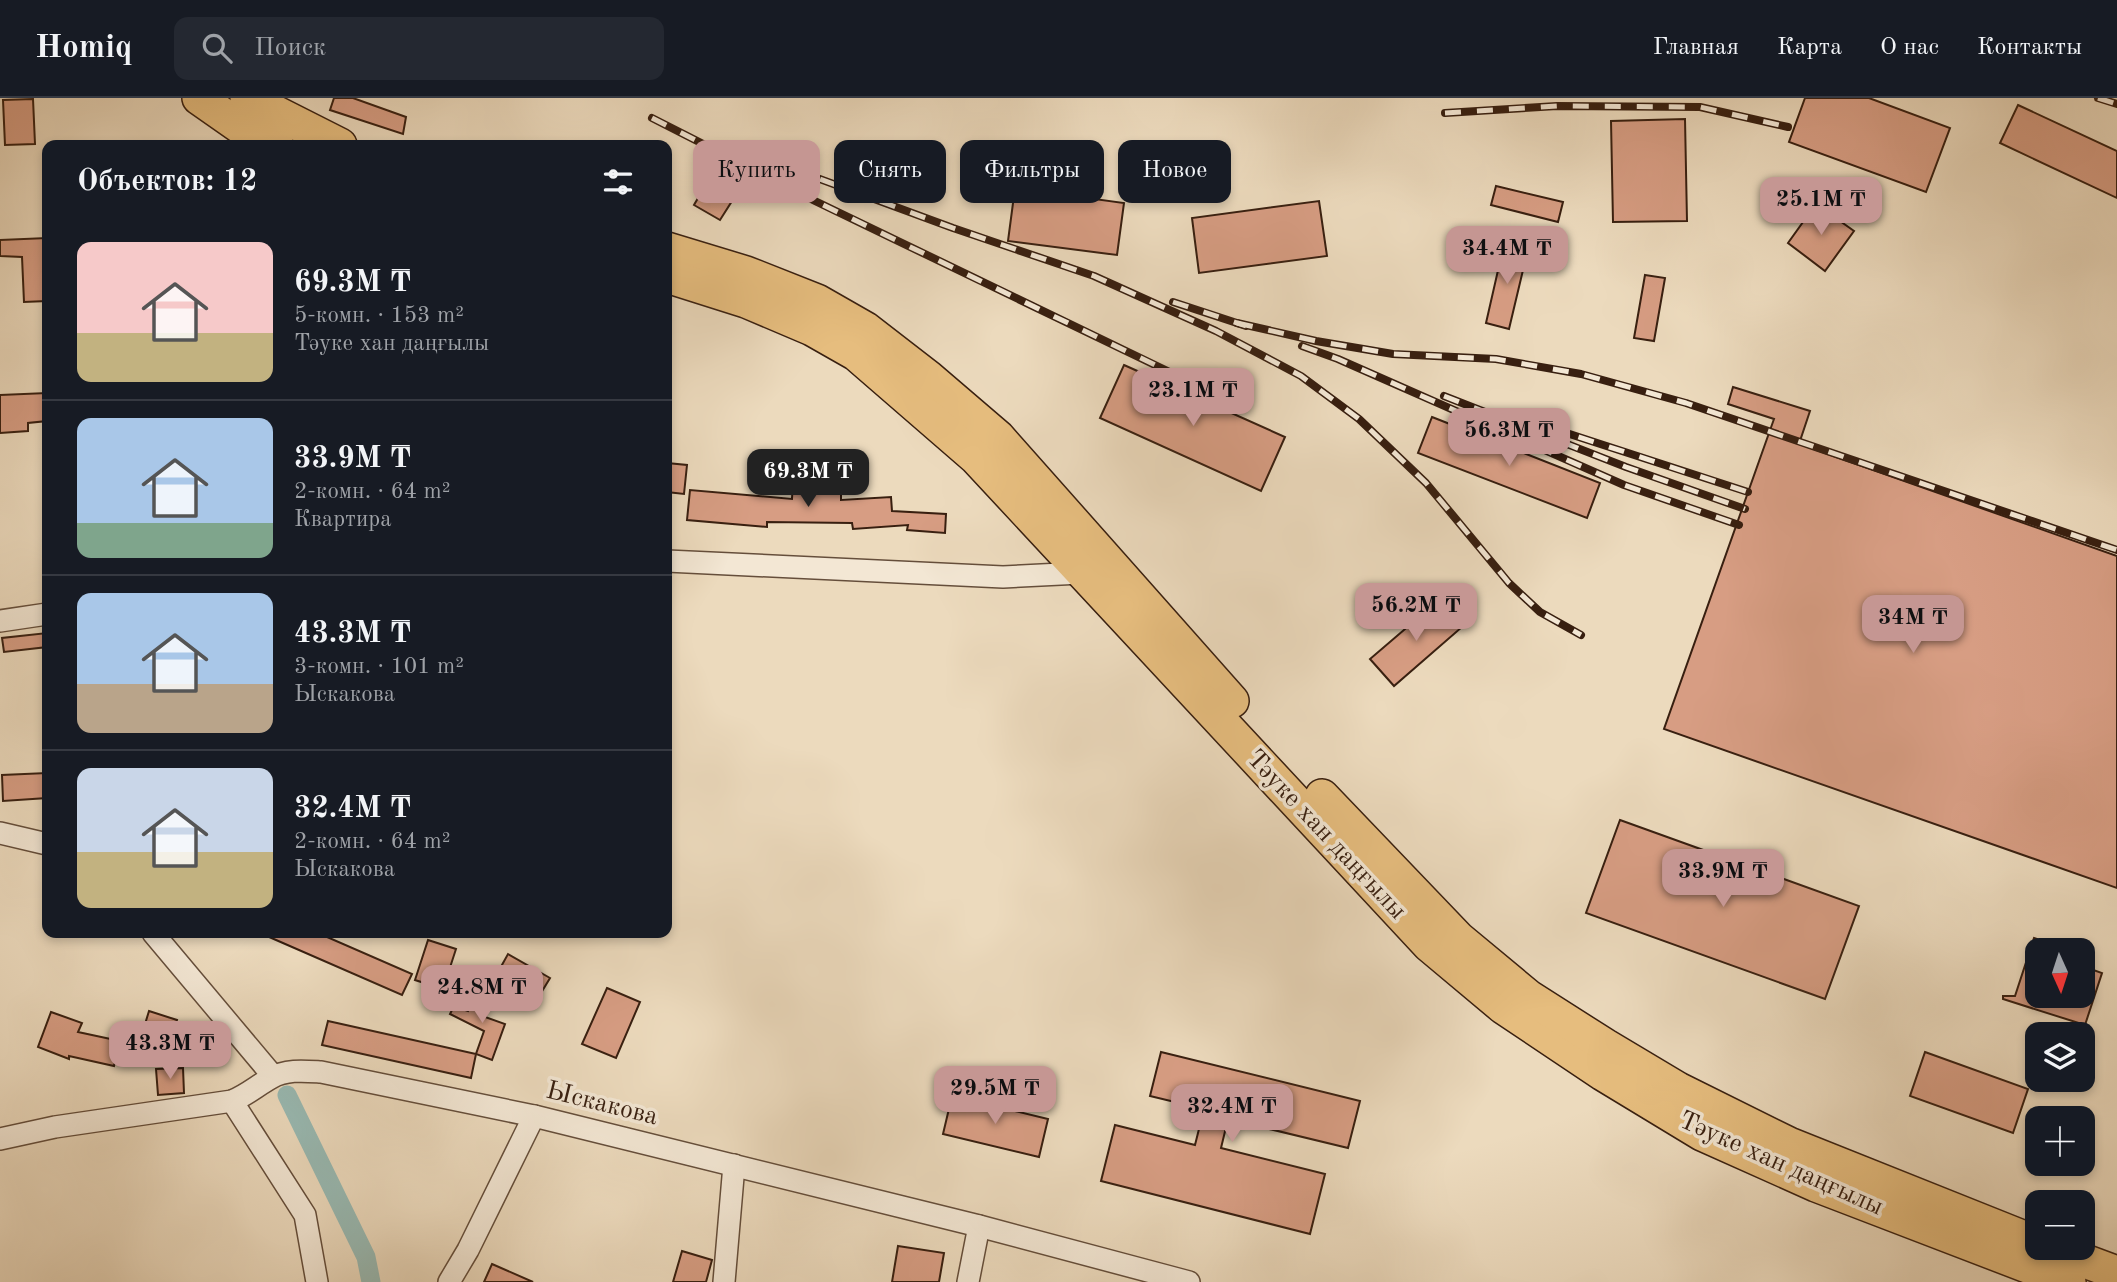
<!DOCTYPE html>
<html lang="ru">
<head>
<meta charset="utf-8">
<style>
	:root { --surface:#171b24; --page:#242831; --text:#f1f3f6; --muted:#9ea1a6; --line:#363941; --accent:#c59692 }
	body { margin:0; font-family:"Old Standard TT",serif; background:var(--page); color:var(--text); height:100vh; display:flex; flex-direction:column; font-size:26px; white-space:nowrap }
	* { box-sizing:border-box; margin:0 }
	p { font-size:23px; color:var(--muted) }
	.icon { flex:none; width:38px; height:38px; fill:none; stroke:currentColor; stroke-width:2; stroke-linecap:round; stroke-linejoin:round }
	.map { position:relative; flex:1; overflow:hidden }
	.sheet { position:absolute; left:42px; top:42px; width:630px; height:798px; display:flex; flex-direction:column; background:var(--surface); border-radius:14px; box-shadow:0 4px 10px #0003 }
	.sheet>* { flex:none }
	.banner { position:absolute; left:693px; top:42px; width:665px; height:63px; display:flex; gap:14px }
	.needle { width:46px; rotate:177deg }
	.tools { position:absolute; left:2025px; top:840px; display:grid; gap:14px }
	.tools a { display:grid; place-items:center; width:70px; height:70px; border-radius:14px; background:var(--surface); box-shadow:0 4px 10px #0003; font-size:35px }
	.price { position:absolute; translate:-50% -60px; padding:0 16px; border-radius:14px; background:var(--accent); color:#111; font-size:23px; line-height:46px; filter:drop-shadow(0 2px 4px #0008) }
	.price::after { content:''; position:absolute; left:50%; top:42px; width:21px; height:16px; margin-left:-10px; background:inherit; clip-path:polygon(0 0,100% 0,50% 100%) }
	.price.active { background:#222; color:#fff }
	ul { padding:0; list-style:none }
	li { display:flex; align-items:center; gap:21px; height:175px; padding:0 35px }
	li+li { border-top:2px solid var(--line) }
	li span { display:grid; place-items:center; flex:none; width:196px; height:140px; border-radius:14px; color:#555 }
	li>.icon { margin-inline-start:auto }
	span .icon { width:84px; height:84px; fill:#fffc; stroke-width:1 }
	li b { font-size:30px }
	h2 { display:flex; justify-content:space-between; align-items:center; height:84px; padding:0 35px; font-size:30px }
	.tag { padding:0 24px; border-radius:14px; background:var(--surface); box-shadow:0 4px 10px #0003; font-size:24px; line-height:63px }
	.tag.active { background:var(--accent); color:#111 }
	header { display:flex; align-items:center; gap:42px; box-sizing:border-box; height:98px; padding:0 35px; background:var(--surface); border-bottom:2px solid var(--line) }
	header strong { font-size:33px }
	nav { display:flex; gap:38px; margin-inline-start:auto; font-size:24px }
	.search { width:490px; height:63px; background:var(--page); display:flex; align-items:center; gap:18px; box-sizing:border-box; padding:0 24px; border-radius:14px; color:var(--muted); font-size:26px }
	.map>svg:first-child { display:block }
</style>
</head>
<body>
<header>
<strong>Homiq</strong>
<div class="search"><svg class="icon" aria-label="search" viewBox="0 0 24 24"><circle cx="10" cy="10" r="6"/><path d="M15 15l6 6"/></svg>Поиск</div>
<nav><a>Главная</a><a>Карта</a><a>О нас</a><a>Контакты</a></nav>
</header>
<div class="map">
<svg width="2117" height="1184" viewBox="0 0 2117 1184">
	<rect width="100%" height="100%" fill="#ecdabd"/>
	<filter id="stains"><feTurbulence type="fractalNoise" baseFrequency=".00286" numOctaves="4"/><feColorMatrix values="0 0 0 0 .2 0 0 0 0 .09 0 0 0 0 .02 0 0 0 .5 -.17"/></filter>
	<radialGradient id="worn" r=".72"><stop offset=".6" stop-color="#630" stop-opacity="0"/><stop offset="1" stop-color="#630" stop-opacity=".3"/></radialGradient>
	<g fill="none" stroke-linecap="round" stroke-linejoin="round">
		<polyline stroke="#99bab3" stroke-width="19" points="287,997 366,1159 371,1184"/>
	</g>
	<g fill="#d79d83" stroke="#381f10" stroke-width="2">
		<polygon points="334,0 353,0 406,19 403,36 330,12"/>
		<polygon points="1805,0 1869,0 1950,30 1926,94 1789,44"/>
		<polygon points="33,1 35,46 5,47 3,2"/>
		<polygon points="2018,7 2117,53 2117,100 2000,45"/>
		<polygon points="1685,21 1687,123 1613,124 1611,23"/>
		<polygon points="705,88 732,103 720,122 694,107"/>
		<polygon points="1496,88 1563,104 1558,124 1491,107"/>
		<polygon points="1015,90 1124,105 1117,157 1008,143"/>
		<polygon points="1319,103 1327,158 1199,175 1192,120"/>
		<polygon points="1816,106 1854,133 1825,173 1788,145"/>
		<polygon points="47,140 47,203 24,204 22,159 0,158 0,142"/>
		<polygon points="1504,146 1528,151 1509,231 1486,225"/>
		<polygon points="1645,177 1665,180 1654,243 1634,240"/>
		<polygon points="1124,267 1285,339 1261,393 1100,320"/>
		<polygon points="1733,289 1810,313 1799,346 2117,458 2117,790 1664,631 1774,321 1728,306"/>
		<polygon points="47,295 47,323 28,325 28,333 0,335 0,297"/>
		<polygon points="1432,319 1600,385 1587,420 1418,355"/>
		<polygon points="667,365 687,367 684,396 667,394"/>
		<polygon points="793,381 841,382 841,402 891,399 892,413 946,416 945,435 907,432 908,427 853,431 852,425 767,424 767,429 687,422 690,392 792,401"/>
		<polygon points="1439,502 1462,529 1394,588 1370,561"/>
		<polygon points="47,535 47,549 4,554 2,540"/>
		<polygon points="47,675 47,700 3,703 2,677"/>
		<polygon points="1620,722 1859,808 1825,901 1586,815"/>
		<polygon points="260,835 318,835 412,876 402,897"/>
		<polygon points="2034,840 2037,841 2037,898 2082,898 2082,868 2102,875 2085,927 2003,901 2003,898 2015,898"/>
		<polygon points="428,842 456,851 443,891 415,882"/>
		<polygon points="508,856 550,880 538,900 497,876"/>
		<polygon points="607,890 640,904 616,960 582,946"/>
		<polygon points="476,896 492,904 485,919 505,926 492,962 476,956 484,933 450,916 454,908 468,913"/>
		<polygon points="149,913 177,922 170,945 142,936"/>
		<polygon points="51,914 82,925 78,934 120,943 114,968 69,958 69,961 38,949"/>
		<polygon points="328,923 476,956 471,980 322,947"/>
		<polygon points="1161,954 1360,1003 1348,1050 1228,1021 1221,1050 1325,1076 1310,1136 1101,1083 1115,1027 1195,1047 1204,1011 1150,998"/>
		<polygon points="1925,954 2028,991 2013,1035 1910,998"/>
		<polygon points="183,970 184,995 158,997 156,971"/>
		<polygon points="952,998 1048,1021 1039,1059 943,1036"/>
		<polygon points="898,1148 944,1155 939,1184 892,1184"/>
		<polygon points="682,1153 712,1162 706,1184 673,1184"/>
		<polygon points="492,1166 533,1184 484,1184"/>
	</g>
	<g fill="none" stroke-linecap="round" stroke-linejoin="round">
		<defs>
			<g id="minor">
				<polyline points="667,463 1003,479 1081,475"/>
				<polyline points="0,523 47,516"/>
				<polyline points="0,735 47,746"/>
				<polyline points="153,835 273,978"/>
				<polyline points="232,1003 305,1117 317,1184"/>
				<path d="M0 1041 55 1029 232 1003C247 997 258 987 271 980 286 971 305 973 321 974L534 1018 979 1128 1189 1184"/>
				<polyline points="449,1184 468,1152 534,1018"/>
				<polyline points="724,1184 734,1067"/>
				<polyline points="968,1184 979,1128"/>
			</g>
			<g id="primary">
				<polyline points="199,0 249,35 277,47"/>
				<polyline points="247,0 340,47"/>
				<polyline points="667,151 746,175 817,203 866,231 928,279 998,339 1232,603"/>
				<polyline points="667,178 746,203 812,231 856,256 976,360 1429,847 1503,909 1603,976 1702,1036 1816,1087 2069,1184"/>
				<polyline points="1322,698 1458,840 1529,899 1606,948 1678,991 1789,1046 2037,1145"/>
				<polyline points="2050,1150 2117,1175"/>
			</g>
		</defs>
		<use href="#minor" stroke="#654e3b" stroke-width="24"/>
		<use href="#primary" stroke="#381f10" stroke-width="36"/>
		<use href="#minor" stroke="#f3e7d4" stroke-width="21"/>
		<use href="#primary" stroke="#e6bd7e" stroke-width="33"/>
		<defs>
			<g id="rail">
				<polyline points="2098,0 2117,6"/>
				<polyline points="1445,15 1557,8 1700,9 1788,29"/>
				<polyline points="652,20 815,103 1211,294"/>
				<polyline points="730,48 953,130 1094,178 1216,233 1301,278 1359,321 1426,385 1509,485 1540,514 1581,537"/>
				<polyline points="1173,204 1246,228"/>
				<polyline points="1237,225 1316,243 1393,256 1496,261 1581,276 1686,305 2117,452"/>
				<polyline points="1302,248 1338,261 1624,387 1739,427"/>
				<polyline points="1444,298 1626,369 1745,411"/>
				<polyline points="1548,329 1748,394"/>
			</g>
		</defs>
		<use href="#rail" stroke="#381f10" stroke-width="8"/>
		<use href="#rail" stroke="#f3e7d4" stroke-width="5" stroke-dasharray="16" stroke-linecap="butt"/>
	</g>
	<g text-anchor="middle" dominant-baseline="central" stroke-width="7" stroke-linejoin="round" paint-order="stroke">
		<g font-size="26" fill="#381f10" stroke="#f3e7d4">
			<text transform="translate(1326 737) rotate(47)">Тәуке хан даңғылы</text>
			<text transform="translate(602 1006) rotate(14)">Ыскакова</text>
			<text transform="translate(1781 1066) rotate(24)">Тәуке хан даңғылы</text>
		</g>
	</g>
	<rect width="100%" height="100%" filter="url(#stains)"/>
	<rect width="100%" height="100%" fill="url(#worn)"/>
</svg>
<div class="tools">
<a><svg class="needle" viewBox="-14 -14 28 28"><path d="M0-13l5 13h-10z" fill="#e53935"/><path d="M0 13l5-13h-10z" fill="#9ea1a6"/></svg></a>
<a><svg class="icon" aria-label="layers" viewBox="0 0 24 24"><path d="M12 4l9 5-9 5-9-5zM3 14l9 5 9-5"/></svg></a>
<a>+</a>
<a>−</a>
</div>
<b class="price" style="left:1821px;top:139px">25.1M ₸</b>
<b class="price" style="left:1507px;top:188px">34.4M ₸</b>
<b class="price" style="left:1193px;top:330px">23.1M ₸</b>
<b class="price" style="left:1509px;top:370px">56.3M ₸</b>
<b class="price active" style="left:808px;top:411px">69.3M ₸</b>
<b class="price" style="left:1416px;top:545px">56.2M ₸</b>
<b class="price" style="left:1913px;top:557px">34M ₸</b>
<b class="price" style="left:1723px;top:811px">33.9M ₸</b>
<b class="price" style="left:482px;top:927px">24.8M ₸</b>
<b class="price" style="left:170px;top:983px">43.3M ₸</b>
<b class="price" style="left:995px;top:1028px">29.5M ₸</b>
<b class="price" style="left:1232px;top:1046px">32.4M ₸</b>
<div class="banner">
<a class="tag active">Купить</a>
<a class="tag">Снять</a>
<a class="tag">Фильтры</a>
<a class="tag">Новое</a>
</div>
<section class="sheet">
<h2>Объектов: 12<svg class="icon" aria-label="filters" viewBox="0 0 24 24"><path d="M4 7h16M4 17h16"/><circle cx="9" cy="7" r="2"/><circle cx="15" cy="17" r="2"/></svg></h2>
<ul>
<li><span style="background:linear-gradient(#f6c9c9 65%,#c2b280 0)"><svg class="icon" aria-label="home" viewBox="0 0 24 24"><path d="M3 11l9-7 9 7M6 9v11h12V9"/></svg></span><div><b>69.3M ₸</b><p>5-комн. · 153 m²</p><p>Тәуке хан даңғылы</p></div></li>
<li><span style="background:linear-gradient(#a9c7e8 75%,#7fa58c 0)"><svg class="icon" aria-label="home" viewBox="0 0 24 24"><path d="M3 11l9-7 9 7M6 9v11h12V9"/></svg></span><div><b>33.9M ₸</b><p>2-комн. · 64 m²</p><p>Квартира</p></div></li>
<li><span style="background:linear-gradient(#a9c7e8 65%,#b9a48a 0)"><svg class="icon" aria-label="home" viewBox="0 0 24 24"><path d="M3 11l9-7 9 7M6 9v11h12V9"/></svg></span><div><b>43.3M ₸</b><p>3-комн. · 101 m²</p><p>Ыскакова</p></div></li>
<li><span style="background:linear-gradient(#c9d6e8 60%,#c2b280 0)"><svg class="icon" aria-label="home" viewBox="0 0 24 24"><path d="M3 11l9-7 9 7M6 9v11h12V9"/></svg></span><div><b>32.4M ₸</b><p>2-комн. · 64 m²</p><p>Ыскакова</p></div></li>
</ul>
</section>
</div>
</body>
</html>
